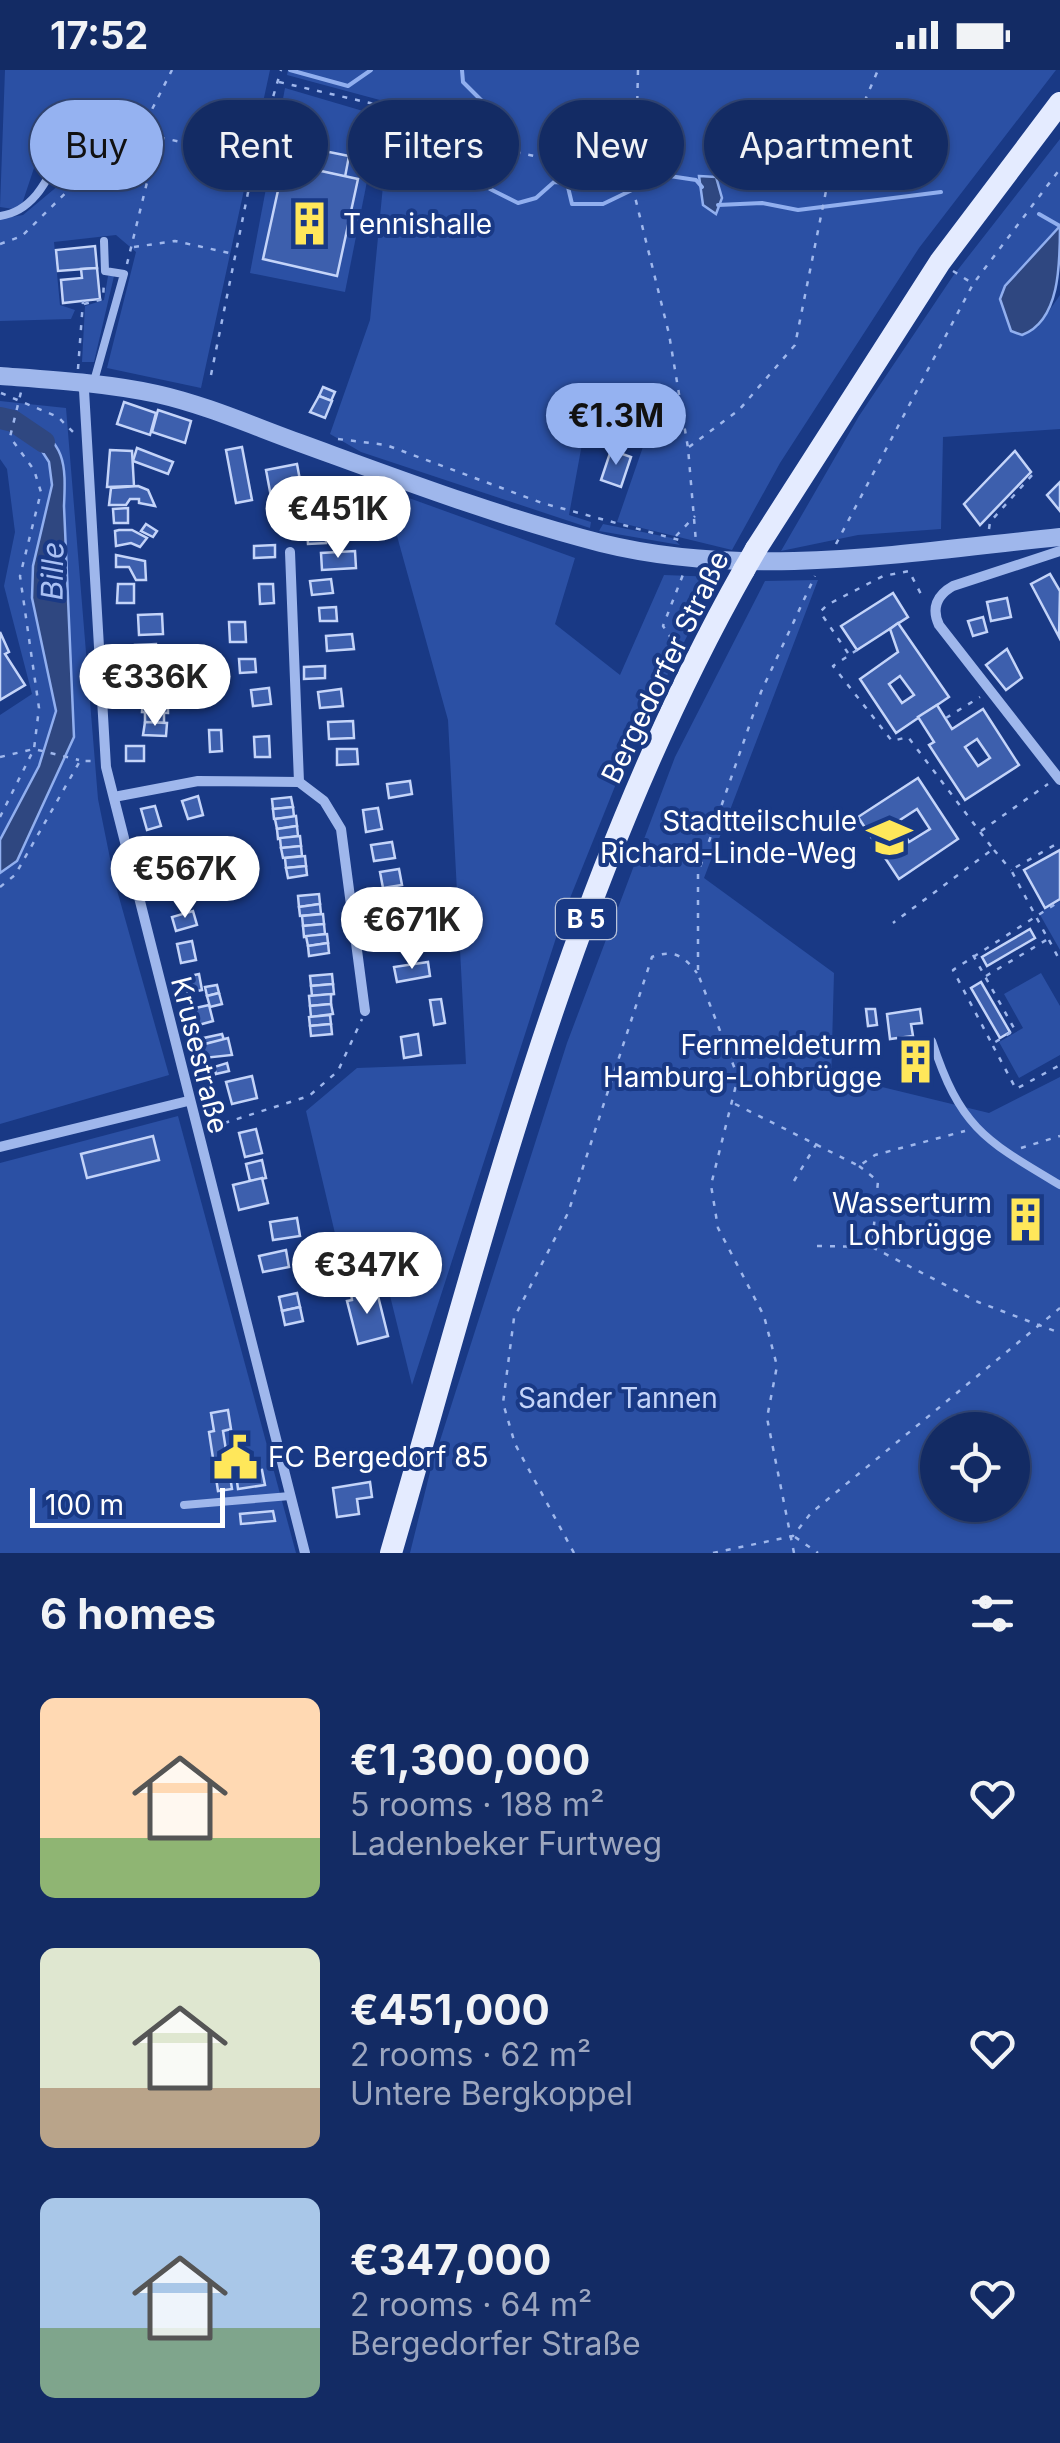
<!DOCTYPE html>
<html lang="en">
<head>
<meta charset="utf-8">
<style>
	:root { --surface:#132b64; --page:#20376d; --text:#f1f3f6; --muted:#9da7bf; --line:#324778; --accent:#95b2f1 }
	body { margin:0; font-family:Inter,sans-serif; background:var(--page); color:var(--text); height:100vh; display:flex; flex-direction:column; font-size:38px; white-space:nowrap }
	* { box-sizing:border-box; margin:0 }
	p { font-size:32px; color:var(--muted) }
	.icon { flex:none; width:55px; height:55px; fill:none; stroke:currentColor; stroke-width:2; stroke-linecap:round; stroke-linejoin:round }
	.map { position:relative; height:1483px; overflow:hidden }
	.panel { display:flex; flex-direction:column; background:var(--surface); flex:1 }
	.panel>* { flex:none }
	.hud { position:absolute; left:30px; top:30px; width:1000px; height:90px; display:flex; gap:20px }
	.fabs { position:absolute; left:920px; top:1342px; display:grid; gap:20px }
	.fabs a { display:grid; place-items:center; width:110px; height:110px; border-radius:50%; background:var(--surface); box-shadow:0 2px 8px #0004,0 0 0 2px var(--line); font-size:50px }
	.scale { position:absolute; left:30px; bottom:25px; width:195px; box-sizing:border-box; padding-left:10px; border:5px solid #fff; border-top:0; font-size:28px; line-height:35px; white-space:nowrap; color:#fff; -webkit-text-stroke:8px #193985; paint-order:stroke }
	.price { position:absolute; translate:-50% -85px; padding:0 22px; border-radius:35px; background:#fff; color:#222; font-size:32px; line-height:65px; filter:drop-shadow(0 2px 5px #0008) }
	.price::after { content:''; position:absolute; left:50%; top:60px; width:30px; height:22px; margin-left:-15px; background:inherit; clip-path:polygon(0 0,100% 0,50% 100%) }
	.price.current { background:var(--accent); color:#111 }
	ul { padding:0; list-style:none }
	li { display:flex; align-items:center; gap:30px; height:250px; padding:0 40px }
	li span { display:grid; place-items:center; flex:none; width:280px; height:200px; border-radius:15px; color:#555 }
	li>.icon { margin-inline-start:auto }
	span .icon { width:120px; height:120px; fill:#fffc; stroke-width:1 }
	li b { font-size:42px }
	h2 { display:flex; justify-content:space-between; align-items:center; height:120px; padding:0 40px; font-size:42px }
	.tag { padding:0 35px; border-radius:45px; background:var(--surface); box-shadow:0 2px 8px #0004,0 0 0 2px var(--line); font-size:35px; line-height:90px }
	.tag.current { background:var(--accent); color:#111 }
	.status { display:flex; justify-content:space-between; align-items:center; height:70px; padding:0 50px; background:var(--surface); direction:ltr }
	.status svg { height:28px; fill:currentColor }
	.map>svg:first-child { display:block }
</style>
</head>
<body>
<div class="status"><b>17:52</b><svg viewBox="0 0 49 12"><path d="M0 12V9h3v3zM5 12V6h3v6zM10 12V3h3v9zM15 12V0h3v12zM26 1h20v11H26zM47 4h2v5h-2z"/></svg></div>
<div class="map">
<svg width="1060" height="1483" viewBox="0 0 1060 1483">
	<rect width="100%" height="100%" fill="#193985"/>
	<g fill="#2b50a4" fill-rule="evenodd">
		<polygon points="5,0 270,0 201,318 107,298 136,182 116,165 54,172 60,235 75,240 71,249 0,251 0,149 23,145 107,75 48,56 20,140 0,137"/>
		<polygon points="288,0 1056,0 919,178 780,393 732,480 617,452 645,371 586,352 569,445 591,452 590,458 361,382 330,364 370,250 391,33 287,5"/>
		<polygon points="285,18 380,46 345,222 250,203"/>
		<polygon points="1060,69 1060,156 1005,216 1000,229 1011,261 1038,257 1060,225 1060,359 943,367 941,459 858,465 781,481 859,346 953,206"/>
		<polygon points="108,206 114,206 94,292 82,292 85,236 104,230"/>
		<polygon points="0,331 66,338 98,729 115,813 169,1005 0,1054 0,645 32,624 4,516 15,462 7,399 0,389"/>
		<polygon points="384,419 575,488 555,554 620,605 664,505 717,507 630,679 564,843 412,1315 380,1185 342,1193 306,1041 357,998 466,994 448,650"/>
		<polygon points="603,454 672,468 680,475 599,461"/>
		<path d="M818 510 704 808 834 903 831 1013 882 1017 989 1043 1060 1007V1483H410L430 1402 567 973 675 687 765 511ZM938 1360H1012V1435H938Z"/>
		<polygon points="1060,831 1060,880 1039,843"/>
		<polygon points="1041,903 1060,936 1060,985 1019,1008 999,972 1023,958 1004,924"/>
		<polygon points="178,1046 296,1483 0,1483 0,1093"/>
	</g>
	<g fill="#2f4780" stroke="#91afef" stroke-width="2.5">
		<polygon points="699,106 716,107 722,128 716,144 703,135"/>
		<path d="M1060 156C1060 194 1060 251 1022 265L1011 261 1000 229 1005 216Z"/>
		<path d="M25 349C66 373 66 393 64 436L74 667 17 791 0 803V770L39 696 56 641 32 528 33 496 52 415 49 392 40 378 16 359Z"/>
	</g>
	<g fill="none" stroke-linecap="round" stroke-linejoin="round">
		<g stroke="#91afef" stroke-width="4">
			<polyline points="290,0 348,16 371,0"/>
			<polyline points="462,0 463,12 506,55 490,119 518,133 536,128 554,112 567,113 572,134 603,134 663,105 696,110 702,117"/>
			<polyline points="718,135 762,133 798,140 941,122"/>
			<polyline points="1039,144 1060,156"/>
		</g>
		<polyline stroke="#2f4780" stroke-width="22" points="0,348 13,351 44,372"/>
	</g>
	<g fill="#3d5fad" stroke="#c4d4f9" stroke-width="2.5" fill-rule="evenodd">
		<polygon points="289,64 326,73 324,81 349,86 345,107 284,93 278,119 269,118 279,69"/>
		<polygon points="284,93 358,109 337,206 263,189"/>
		<polygon points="95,176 97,198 58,201 56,180"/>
		<polygon points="97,198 100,229 63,233 61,210 82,208 81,199"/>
		<polygon points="323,317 335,322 331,331 319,326"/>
		<polygon points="319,326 332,331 325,348 310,342"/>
		<polygon points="124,332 156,343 150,365 117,354"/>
		<polygon points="158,340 191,351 185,373 152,362"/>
		<polygon points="242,377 252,430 236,433 226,380"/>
		<polygon points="137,378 173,392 168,404 133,391"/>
		<polygon points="110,380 132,381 134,416 107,417"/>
		<polygon points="611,380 631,387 621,417 601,410"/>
		<polygon points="1015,381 1031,402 980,455 964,434"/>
		<polygon points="297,394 303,426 272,432 266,400"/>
		<polygon points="1060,412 1060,441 1047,425"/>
		<polygon points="138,416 148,420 155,436 139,433 139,429 130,429 126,435 109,435 111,418"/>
		<polygon points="128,438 128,453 114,453 113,439"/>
		<polygon points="146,454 157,461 153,467 141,461"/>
		<polygon points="326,457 326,473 308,474 307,458"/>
		<polygon points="119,460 132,460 147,468 140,477 131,473 116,476 115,461"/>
		<polygon points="275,475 275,487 254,488 254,476"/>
		<polygon points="355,481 356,498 322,500 321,483"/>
		<polygon points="116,485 145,491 146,510 136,510 129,497 116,497"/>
		<polygon points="1050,504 1060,521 1059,567 1031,514"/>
		<polygon points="331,509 333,523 312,525 310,511"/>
		<polygon points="118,514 134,514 134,533 117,533"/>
		<polygon points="259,514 273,514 274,533 260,534"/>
		<polygon points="893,523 908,547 857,580 841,556"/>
		<polygon points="1007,528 1011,547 991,551 987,532"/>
		<polygon points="336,537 337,551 320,551 319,538"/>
		<polygon points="162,544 163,564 139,565 138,545"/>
		<polygon points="983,547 987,562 973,566 968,551"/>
		<polygon points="229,552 245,552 246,572 230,572"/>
		<path d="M898 553 949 627 896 663 860 609 898 582 890 559ZM900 606 914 625 902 633 889 614Z"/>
		<polygon points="0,562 9,582 5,584 25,615 0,630"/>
		<polygon points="352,564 354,579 327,581 326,566"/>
		<polygon points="156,574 157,589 136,590 135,575"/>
		<polygon points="1007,579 1022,608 1006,620 986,595"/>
		<polygon points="239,589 255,589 256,602 240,603"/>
		<polygon points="325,596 325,608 304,609 304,597"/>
		<polygon points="137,601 157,601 157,614 138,614"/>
		<polygon points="138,614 150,614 150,622 137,622"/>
		<polygon points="269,618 271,634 253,636 251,620"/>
		<polygon points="341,619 343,636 320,638 318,622"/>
		<polygon points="143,627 168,629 168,643 142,642"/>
		<path d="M937 635 952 659 983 639 1019 695 965 730 929 675 934 672 918 647ZM977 669 990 688 978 696 965 677Z"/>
		<polygon points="145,642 164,643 164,653 145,652"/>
		<polygon points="353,651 354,668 329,669 328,652"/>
		<polygon points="145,652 167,653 166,666 143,665"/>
		<polygon points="209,660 221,660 222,681 210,682"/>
		<polygon points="269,666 270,687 255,687 254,667"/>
		<rect x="126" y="676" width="18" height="15"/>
		<polygon points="337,679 357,679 358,694 337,695"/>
		<path d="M918 708 958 769 899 809 858 747ZM917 739 930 759 909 772 897 752Z"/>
		<polygon points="410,711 412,724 389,728 387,714"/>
		<polygon points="198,726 203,745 188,749 182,731"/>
		<polygon points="291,727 293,737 273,739 272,729"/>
		<polygon points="155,736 161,756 147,760 141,739"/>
		<polygon points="293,737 294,747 274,749 273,739"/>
		<polygon points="378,738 382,759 366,762 363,740"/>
		<polygon points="296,746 297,756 277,759 275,749"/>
		<polygon points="297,756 298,766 278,769 277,759"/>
		<polygon points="300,766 301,776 281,778 280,768"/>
		<polygon points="173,770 175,781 203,774 206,784 171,794 169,788 156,792 152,776"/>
		<polygon points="392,772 395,788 374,791 371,775"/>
		<polygon points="301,776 302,786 283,788 281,778"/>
		<polygon points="1060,780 1060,829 1045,838 1024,800"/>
		<polygon points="305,786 306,796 286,798 285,788"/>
		<polygon points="306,796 307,805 288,808 286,798"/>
		<polygon points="399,799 402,815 383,818 380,802"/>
		<polygon points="178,810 183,824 165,829 162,814"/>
		<polygon points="204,819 206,827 192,830 190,823"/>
		<polygon points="319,824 320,834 299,837 298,826"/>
		<polygon points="406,832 409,847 392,850 390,835"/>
		<polygon points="320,834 321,844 300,846 299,837"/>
		<polygon points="193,841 197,855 176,861 172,847"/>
		<polygon points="323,844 324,854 303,856 302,846"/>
		<polygon points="324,854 325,864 304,867 303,856"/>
		<polygon points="442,857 445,877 430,880 427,859"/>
		<polygon points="1030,859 1035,868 987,896 982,887"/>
		<polygon points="327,864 328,873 308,876 306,866"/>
		<polygon points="192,871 196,890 181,893 177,874"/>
		<polygon points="328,873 329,883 309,886 308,876"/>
		<polygon points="428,892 430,906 397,912 394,897"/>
		<polygon points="199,904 202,920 188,923 185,907"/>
		<polygon points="332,904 333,914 311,916 310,906"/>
		<polygon points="981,912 1010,962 1000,968 971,918"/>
		<polygon points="333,914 334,924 312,926 311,916"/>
		<polygon points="217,915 219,923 207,926 205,917"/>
		<polygon points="219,923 222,934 210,937 207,926"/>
		<polygon points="331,924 331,934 310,936 309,926"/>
		<polygon points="441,929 445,953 434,955 430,930"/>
		<polygon points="331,934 333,944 311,947 310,936"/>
		<polygon points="209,935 213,951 195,956 191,939"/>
		<polygon points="866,939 875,939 877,955 868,956"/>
		<polygon points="920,939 922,953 911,954 913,966 890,969 887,944"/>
		<polygon points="330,945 331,954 310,956 309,947"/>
		<polygon points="331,954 332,964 311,966 310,956"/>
		<polygon points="222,964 224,970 201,975 199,969"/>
		<polygon points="418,964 421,985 404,988 401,967"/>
		<polygon points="228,968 232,985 204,988 201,975"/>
		<circle cx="915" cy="991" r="6"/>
		<polygon points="227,993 229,1001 216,1004 214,997"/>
		<polygon points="252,1006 257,1028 232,1034 226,1012"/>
		<polygon points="256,1059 262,1083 245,1087 239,1063"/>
		<polygon points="153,1066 159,1090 87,1108 81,1084"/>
		<polygon points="262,1090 266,1108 250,1111 246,1094"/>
		<polygon points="262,1108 268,1133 239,1140 233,1115"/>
		<circle cx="1025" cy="1149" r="10"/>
		<polygon points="297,1148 300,1166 273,1170 270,1152"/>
		<polygon points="286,1180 289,1197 263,1202 259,1186"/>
		<polygon points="365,1219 366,1225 377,1222 388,1266 358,1274 347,1231 352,1230 351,1223"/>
		<polygon points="297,1223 300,1237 282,1241 279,1227"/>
		<polygon points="300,1237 303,1251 285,1255 282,1241"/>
		<polygon points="228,1340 231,1359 223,1361 232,1419 218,1421 209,1362 214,1361 211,1343"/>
		<polygon points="262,1400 265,1415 238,1419 236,1404"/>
		<polygon points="370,1412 372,1427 357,1429 359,1444 337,1447 333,1418"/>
		<polygon points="273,1441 275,1451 241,1454 240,1444"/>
	</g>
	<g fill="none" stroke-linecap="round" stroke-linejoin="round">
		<g stroke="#9fb7ec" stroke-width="2.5" stroke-dasharray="5 8" stroke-linecap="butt">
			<polyline points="638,0 635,127 669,264 688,378 696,472"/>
			<polyline points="279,12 370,33 511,81 636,108"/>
			<polyline points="0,174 22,166 104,85 140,63 172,0"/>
			<polyline points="134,177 175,171 234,184"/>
			<polyline points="127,194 151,96 140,63 254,88"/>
			<polyline points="953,201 972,213"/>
			<polyline points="84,234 103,229 104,211"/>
			<polyline points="78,299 83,231"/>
			<polyline points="211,305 255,88 281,0"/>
			<polyline points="1,323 58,347 76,365"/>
			<polyline points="338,369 386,375 542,433 679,470"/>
			<polyline points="689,377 739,340 795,275 826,121 878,0"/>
			<polyline points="989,459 990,452 1033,404"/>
			<polyline points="676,466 695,446"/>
			<polyline points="836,474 973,214 1060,99"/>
			<polyline points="679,580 663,556 684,502"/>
			<polyline points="857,580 833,596 892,671 908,667 993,779 893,853"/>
			<polyline points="848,583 820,542 827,535 883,506 909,501 924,530"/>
			<polyline points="946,648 980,627"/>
			<polyline points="0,687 34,679 79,690"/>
			<polyline points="0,747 34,679 39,638 20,506 41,422 34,400 10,367 21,322"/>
			<polyline points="981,761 1048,714"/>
			<polyline points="994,780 1011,800"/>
			<polyline points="0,817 15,805 80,691 94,691"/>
			<polyline points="1049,870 1060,891"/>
			<polyline points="973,885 1015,960 992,974 953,900 1060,831"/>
			<polyline points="986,906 1048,869 1011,800 1060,772"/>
			<polyline points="993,976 1016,1019 1060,995"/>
			<polyline points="735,1034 859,1096 875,1085 965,1061"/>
			<polyline points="212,1057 309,1026 338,1001 362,949"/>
			<polyline points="1021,1078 1060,1066"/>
			<polyline points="859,1096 878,1111 872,1177 978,1232 1060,1263"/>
			<polyline points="794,1111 817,1073"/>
			<polyline points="817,1176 871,1177"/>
			<polyline points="795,1467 818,1483"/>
			<path d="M574 1483 515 1374 503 1333 514 1248 568 1143 652 887C674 879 684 886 697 903"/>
			<polyline points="713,1483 793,1466 811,1443 1060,1238"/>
			<polyline points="794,1483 767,1348 777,1296 764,1246 718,1158 711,1115 738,1007 698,904 698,803 761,622 815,506"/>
		</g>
		<g stroke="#9fb7ec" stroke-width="8">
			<path d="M0 146C37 141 50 103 66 73"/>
			<polyline points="94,311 124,204 105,201 104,171"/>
			<path d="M932 971C960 1058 986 1071 1060 1115"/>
			<polyline points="184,1435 290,1426"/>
		</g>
		<g stroke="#9fb7ec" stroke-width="10">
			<polyline points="79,313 84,320 106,697 305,1483"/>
			<path d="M1060 481 953 516C937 525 931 538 939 555L1060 710"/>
			<polyline points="290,482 299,712 324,731 341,759 365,941"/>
			<polyline points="114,727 198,711 299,712"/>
			<polyline points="0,1077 188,1031"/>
		</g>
		<path stroke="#9fb7ec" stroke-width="18" d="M0 306C53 310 106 313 157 324 206 335 253 356 300 373 399 409 499 447 601 473 749 510 911 482 1060 467"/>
		<g stroke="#e4ebff" stroke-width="22">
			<polyline points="756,479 940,192 1060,33"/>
			<path d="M391 1483C488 1150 572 804 744 500"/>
		</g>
		<polyline stroke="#e4ebff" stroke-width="22" points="744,500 756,479"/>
	</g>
	<defs>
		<symbol id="building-bare" viewBox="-9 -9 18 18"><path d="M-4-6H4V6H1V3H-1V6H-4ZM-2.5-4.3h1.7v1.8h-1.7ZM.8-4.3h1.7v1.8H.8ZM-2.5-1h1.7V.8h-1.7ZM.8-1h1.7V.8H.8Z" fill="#ffe75a" stroke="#193985" stroke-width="2.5" paint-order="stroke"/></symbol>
		<symbol id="school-bare" viewBox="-9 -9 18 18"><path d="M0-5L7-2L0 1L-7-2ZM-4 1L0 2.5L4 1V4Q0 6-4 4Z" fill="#ffe75a" stroke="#193985" stroke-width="2.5" paint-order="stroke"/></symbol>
		<symbol id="civic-bare" viewBox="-9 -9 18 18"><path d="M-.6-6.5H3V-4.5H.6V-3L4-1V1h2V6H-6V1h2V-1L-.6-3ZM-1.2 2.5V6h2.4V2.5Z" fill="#ffe75a" stroke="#193985" stroke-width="2.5" paint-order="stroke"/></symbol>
	</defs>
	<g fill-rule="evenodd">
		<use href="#building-bare" x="278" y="122" width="63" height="63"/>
		<use href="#school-bare" x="858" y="736" width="63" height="63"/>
		<use href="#building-bare" x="884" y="960" width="63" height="63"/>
		<use href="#building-bare" x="994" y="1118" width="63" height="63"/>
		<use href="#civic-bare" x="204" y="1356" width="63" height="63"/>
	</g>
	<g text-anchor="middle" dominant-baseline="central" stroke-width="8" stroke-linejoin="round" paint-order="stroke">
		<rect fill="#193985" stroke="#bac4da" stroke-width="2.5" x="556" y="829" width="60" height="40" rx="8"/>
		<g font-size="25" font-weight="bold" fill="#fff">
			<text x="586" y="849">B 5</text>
		</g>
		<g font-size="28" fill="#fff" stroke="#193985" text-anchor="end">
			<text x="343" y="154" text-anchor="start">Tennishalle</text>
			<text x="857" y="751">Stadtteilschule<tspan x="857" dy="32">Richard-Linde-Weg</tspan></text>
			<text x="882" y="975">Fernmeldeturm<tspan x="882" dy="32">Hamburg-Lohbrügge</tspan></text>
			<text x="992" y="1133">Wasserturm<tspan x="992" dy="32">Lohbrügge</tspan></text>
			<text x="268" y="1387" text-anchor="start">FC Bergedorf 85</text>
		</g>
		<g font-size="28" fill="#fff" stroke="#193985">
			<text transform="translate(665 597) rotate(-64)">Bergedorfer Straße</text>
			<text transform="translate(200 985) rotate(76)">Krusestraße</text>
		</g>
		<g font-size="28" fill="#c4d4f9" stroke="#193985">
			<text x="618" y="1328">Sander Tannen</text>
		</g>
		<g font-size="30" font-style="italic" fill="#aac1f4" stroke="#193985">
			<text transform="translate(52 501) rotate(-89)">Bille</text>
		</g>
	</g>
</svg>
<div class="fabs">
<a><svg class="icon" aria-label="locate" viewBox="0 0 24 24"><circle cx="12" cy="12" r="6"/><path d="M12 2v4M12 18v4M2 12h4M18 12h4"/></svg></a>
</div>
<div class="scale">100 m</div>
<b class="price current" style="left:616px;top:398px">€1.3M</b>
<b class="price" style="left:338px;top:491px">€451K</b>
<b class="price" style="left:155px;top:659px">€336K</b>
<b class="price" style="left:185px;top:851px">€567K</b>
<b class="price" style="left:412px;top:902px">€671K</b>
<b class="price" style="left:367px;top:1247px">€347K</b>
<div class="hud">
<a class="tag current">Buy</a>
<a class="tag">Rent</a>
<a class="tag">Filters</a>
<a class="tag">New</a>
<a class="tag">Apartment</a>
</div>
</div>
<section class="panel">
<h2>6 homes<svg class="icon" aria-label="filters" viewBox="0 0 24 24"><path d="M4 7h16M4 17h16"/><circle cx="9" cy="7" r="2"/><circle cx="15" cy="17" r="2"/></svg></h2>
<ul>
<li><span style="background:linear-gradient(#ffd9b3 70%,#8fb573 0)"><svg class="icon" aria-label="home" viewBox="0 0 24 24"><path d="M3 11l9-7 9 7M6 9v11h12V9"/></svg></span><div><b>€1,300,000</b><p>5 rooms · 188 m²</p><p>Ladenbeker Furtweg</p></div><svg class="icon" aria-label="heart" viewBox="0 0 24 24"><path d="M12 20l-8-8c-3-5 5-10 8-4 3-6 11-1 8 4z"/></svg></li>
<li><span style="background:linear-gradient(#dfe7d0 70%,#b9a48a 0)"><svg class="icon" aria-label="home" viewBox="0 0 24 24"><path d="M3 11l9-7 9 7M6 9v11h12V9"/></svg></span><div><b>€451,000</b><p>2 rooms · 62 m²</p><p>Untere Bergkoppel</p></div><svg class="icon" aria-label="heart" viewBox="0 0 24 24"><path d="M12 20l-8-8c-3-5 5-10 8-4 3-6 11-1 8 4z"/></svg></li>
<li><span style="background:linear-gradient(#a9c7e8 65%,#7fa58c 0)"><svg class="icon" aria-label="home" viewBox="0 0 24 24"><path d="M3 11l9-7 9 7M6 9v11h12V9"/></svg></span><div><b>€347,000</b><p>2 rooms · 64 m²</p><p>Bergedorfer Straße</p></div><svg class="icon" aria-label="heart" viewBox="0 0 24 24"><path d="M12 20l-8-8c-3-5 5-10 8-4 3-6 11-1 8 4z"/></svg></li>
</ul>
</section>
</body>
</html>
